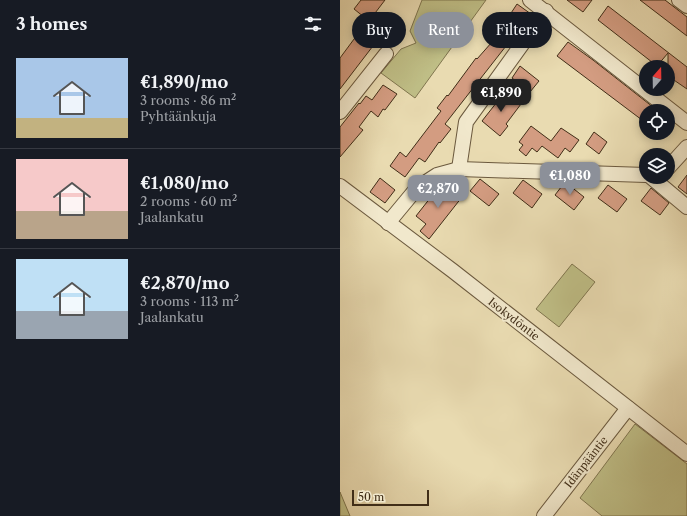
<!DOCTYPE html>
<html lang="en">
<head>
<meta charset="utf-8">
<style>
	:root { --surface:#171b24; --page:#242831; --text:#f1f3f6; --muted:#9ea1a6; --line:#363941; --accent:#8c9099 }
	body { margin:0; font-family:"Libre Caslon Text",serif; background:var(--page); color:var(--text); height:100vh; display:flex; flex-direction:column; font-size:15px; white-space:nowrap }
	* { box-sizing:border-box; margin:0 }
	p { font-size:13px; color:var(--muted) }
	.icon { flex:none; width:22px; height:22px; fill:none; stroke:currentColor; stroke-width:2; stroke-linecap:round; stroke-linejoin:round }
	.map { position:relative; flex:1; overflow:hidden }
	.details { display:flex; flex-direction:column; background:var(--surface); width:340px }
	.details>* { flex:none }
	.hud { position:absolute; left:12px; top:12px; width:275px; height:36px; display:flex; gap:8px }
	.needle { width:26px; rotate:20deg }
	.fabs { position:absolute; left:299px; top:60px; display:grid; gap:8px }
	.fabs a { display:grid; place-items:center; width:36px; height:36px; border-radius:50%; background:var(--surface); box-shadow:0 2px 10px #0003; font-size:20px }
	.scale { position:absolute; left:12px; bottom:10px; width:77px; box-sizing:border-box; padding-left:4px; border:2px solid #412e18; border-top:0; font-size:11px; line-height:14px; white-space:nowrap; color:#412e18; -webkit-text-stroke:3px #f1e8cc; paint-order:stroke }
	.price { position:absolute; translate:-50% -34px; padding:0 9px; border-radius:8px; background:var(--accent); color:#fff; font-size:13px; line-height:26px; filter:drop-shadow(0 1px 2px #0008) }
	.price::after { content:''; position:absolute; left:50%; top:24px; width:12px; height:9px; margin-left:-6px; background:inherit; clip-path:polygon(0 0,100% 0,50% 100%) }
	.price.selected { background:#222; color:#fff }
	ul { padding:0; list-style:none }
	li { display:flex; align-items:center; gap:12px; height:100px; padding:0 16px }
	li+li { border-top:1px solid var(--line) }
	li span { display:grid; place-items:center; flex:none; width:112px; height:80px; border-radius:0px; color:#555 }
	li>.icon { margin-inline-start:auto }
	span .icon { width:48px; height:48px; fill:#fffc; stroke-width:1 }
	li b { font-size:17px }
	h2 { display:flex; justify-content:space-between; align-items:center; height:48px; padding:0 16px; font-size:17px }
	.tag { padding:0 14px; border-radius:18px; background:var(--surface); box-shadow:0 2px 10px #0003; font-size:14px; line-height:36px }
	.tag.selected { background:var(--accent); color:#fff }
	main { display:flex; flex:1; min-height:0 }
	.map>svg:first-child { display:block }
</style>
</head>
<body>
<main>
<section class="details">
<h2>3 homes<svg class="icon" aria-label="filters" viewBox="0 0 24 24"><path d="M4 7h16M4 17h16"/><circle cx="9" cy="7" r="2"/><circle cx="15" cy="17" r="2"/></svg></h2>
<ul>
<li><span style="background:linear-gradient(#a9c7e8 75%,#c2b280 0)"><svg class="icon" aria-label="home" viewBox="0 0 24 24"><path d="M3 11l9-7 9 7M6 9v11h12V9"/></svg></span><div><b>€1,890/mo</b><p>3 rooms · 86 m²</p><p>Pyhtäänkuja</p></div></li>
<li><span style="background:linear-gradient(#f6c9c9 65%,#b9a48a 0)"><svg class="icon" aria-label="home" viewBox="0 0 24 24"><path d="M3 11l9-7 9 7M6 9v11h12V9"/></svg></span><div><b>€1,080/mo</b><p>2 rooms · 60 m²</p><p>Jaalankatu</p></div></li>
<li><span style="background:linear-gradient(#bfe0f5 65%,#9aa5b1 0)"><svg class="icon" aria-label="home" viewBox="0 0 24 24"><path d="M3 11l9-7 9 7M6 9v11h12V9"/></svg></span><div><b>€2,870/mo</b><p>3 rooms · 113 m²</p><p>Jaalankatu</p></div></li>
</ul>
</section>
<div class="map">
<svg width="347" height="516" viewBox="0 0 347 516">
	<rect width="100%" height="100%" fill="#e9dbb1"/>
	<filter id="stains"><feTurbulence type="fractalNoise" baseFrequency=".005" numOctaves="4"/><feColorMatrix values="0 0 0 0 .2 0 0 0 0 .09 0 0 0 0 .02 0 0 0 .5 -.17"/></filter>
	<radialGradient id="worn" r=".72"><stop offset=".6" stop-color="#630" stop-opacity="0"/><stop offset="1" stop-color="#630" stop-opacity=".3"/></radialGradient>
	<g fill="#bfbe86" stroke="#80764f">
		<polygon points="82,0 146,0 75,98 41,73 61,49 76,43 70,31"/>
		<polygon points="232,264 255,282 219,327 196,309"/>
		<polygon points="295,424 347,464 347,516 262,516 240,498"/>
		<polygon points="0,492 10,516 0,516"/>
	</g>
	<g fill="#d39c81" stroke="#412e18">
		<polygon points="21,0 45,0 29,21 14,9"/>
		<polygon points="227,0 252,0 243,12"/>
		<polygon points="300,0 325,0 347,17 347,36"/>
		<polygon points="177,4 191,14 105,124 111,129 100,143 99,142 85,162 79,158 65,177 50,166 60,152 66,157 101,111 97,108 107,95 108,96 136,58 137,59 152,42"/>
		<polygon points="268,6 347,67 347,89 328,76 328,53 317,66 258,20"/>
		<polygon points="20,31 36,42 0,89 0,58"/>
		<polygon points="228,42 253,60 318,111 306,111 306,123 217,56"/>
		<polygon points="180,66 199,81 190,92 172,78"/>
		<polygon points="43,85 57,94 45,110 43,109 38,117 31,111 19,127 23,130 0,157 0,127 19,103 20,104 26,96 32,100"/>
		<polygon points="162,90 181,104 166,124 168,126 160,136 142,121 157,102 154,100"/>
		<polygon points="191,126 211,141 221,128 239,140 230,152 225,148 218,158 202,146 197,152 192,148 186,156 179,150 183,145 179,142"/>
		<polygon points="254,132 267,142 259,154 246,144"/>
		<polygon points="347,175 347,194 338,187"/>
		<polygon points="40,178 55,190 45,203 30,192"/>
		<polygon points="140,179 159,194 149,206 130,191"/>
		<polygon points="183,180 202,194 192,208 173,193"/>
		<polygon points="225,182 244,197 234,210 215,195"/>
		<polygon points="102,183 122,197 89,239 80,231 86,224 76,216"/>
		<polygon points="268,185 287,199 277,212 258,198"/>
		<polygon points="311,188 329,203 320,215 301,201"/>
	</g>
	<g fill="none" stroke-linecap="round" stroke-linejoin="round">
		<defs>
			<g id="minor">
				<polyline points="190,0 347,123"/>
				<polyline points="339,0 347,6"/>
				<polyline points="0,112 46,54"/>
				<polyline points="328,168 347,147"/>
				<polyline points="119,169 126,122 206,11"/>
				<polyline points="311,177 347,207"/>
				<polyline points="0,186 113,271 347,454"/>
				<polyline points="48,223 77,188 97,175 119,169 306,175"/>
				<polyline points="204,516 288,408"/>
			</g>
		</defs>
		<use href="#minor" stroke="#6b593e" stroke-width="16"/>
		<use href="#minor" stroke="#f1e8cc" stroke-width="14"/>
	</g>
	<g text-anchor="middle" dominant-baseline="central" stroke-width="3.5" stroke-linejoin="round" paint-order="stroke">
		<g font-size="11" fill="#412e18" stroke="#f1e8cc">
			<text transform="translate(174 319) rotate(38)">Isokydöntie</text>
			<text transform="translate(246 462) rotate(-52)">Idänpääntie</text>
		</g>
	</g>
	<rect width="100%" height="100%" filter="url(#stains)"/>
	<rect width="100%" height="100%" fill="url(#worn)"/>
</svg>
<div class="fabs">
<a><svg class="needle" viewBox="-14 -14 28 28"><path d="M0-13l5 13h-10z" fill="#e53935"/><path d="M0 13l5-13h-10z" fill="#9ea1a6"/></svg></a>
<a><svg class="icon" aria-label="locate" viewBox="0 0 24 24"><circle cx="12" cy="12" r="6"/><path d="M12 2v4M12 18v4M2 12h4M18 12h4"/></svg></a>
<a><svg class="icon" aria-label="layers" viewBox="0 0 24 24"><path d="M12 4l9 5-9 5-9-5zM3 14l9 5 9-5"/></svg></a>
</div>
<div class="scale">50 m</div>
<b class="price selected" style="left:161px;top:113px">€1,890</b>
<b class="price" style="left:230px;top:196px">€1,080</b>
<b class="price" style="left:98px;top:209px">€2,870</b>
<div class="hud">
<a class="tag">Buy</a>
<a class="tag selected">Rent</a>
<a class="tag">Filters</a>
</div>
</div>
</main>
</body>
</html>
